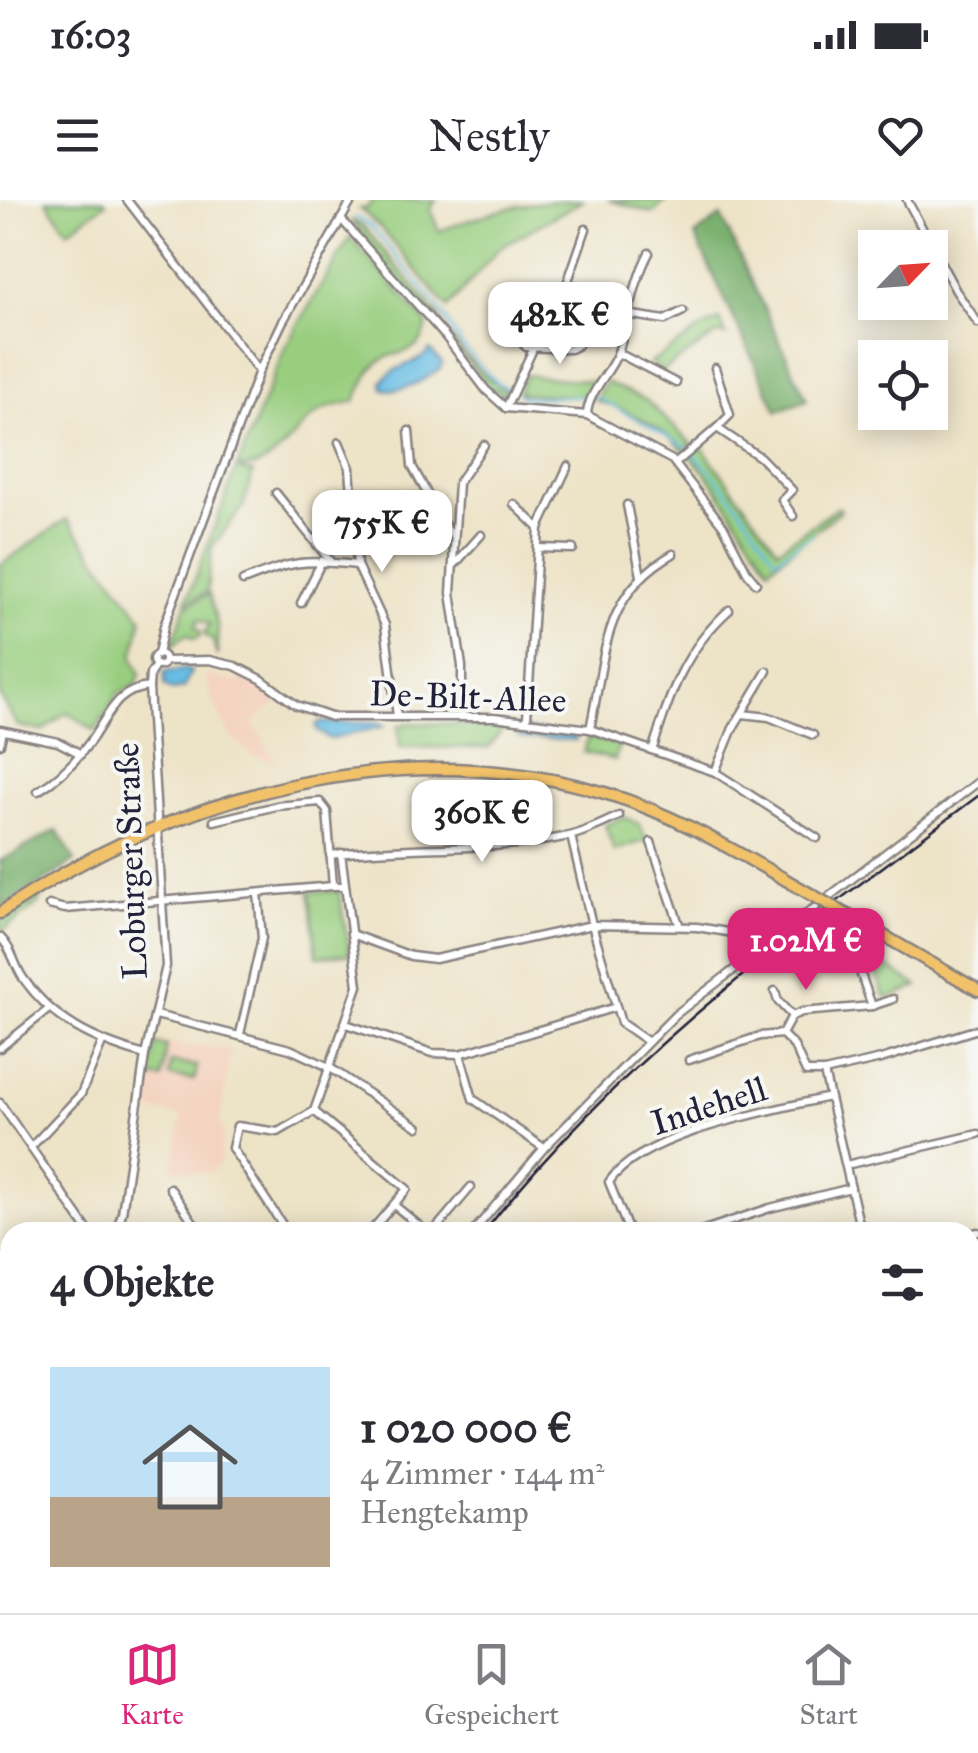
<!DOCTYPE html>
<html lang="de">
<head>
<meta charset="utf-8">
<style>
	:root { --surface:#fff; --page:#f2f2f3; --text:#2b2b33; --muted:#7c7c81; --line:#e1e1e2; --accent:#db2777 }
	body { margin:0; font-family:"IM FELL Great Primer",serif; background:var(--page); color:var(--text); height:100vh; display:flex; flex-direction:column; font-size:38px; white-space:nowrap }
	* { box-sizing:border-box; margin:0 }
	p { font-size:32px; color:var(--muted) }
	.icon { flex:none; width:55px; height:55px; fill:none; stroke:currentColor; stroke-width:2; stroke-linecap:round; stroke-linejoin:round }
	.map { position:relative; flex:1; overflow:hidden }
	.side { position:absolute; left:0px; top:1022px; width:980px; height:392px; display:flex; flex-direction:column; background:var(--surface); border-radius:30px 30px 0 0; box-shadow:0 5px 25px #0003 }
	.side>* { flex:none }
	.needle { width:65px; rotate:65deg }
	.tools { position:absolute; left:858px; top:30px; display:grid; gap:20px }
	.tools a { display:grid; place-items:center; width:90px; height:90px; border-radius:0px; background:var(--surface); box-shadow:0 5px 25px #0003; font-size:50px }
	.price { position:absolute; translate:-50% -85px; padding:0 22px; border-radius:20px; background:#fff; color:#222; font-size:32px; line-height:65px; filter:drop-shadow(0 2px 5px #0008) }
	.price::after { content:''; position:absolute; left:50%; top:60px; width:30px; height:22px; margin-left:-15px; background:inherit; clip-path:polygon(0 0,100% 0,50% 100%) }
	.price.on { background:var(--accent); color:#fff }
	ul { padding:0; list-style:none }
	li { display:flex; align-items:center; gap:30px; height:250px; padding:0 50px }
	li span { display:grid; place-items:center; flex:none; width:280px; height:200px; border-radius:0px; color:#555 }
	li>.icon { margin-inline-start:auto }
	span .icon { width:120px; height:120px; fill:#fffc; stroke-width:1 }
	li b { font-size:42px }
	h2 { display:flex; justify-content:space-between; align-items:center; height:120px; padding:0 50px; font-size:42px }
	.status { display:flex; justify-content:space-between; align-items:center; height:70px; padding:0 50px; background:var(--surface); direction:ltr }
	.status svg { height:28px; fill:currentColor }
	header { display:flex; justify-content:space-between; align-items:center; height:130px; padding:0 50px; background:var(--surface); font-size:45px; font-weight:600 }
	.tab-bar { display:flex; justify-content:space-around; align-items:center; height:140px; border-top:2px solid var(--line); background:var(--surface); font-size:28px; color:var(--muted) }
	.tab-bar a { display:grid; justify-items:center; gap:5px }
	.tab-bar .on { color:var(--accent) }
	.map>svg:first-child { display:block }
</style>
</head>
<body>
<div class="status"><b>16:03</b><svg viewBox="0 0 49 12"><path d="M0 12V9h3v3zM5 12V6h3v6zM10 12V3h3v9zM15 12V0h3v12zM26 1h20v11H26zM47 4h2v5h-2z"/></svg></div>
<header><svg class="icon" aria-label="menu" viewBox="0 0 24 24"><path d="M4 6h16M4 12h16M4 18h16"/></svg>Nestly<svg class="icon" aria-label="heart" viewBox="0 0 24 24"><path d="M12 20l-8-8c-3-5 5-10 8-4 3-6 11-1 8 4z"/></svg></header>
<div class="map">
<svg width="978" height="1413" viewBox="0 0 978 1413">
	<rect width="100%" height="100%" fill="#f6f6f2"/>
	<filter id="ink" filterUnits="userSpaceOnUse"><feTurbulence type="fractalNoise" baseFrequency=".01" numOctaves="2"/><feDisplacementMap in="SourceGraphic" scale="20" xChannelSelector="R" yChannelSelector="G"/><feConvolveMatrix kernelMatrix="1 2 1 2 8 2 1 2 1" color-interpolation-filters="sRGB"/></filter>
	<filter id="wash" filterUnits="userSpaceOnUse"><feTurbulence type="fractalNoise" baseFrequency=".0048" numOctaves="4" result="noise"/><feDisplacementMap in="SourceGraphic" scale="40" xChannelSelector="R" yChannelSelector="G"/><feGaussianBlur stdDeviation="2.25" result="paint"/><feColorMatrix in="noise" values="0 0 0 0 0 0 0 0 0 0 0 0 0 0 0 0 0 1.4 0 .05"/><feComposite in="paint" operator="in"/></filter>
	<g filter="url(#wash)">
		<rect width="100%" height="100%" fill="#ede3c7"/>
		<g fill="#f4d3c0">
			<polygon points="206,475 240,483 243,475 279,500 253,524 276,561 254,556 231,537 212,499"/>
			<polygon points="153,842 231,849 219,926 224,929 220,962 210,973 173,969 182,916 143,909"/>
		</g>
		<g fill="#99ce7f" stroke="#5e785d" stroke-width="2.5">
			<polygon points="46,0 104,0 106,3 68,31"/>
			<path d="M373 0H436L430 9 439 31C495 11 523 0 584 0L500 47 448 108 380 27 360 9 367 8Z"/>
			<polygon points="608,0 665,0 666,1 653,13"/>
			<polygon points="352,21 362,25 437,114 431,116 390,70"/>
			<path d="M350 37 427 123C422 161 395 146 375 165 366 174 361 190 355 201 345 204 332 205 323 210 294 225 278 273 237 267L285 147Z"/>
			<path d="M438 116C452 144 482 177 509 192L501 200 503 195 496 189 492 192 490 189 433 119Z"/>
			<polygon points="720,120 726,135 717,134 663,171 650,163 704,127"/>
			<polygon points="525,175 599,182 589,197 523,194 518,192"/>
			<path d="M606 182 646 200 692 244 683 250C663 227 624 209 595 200Z"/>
			<polygon points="700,245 778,349 838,307 841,310 769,368 714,284 689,254"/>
			<polygon points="236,269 253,273 243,307 212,347 207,392 186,403"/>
			<polygon points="67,319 142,418 133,457 140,474 136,485 118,494 95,531 67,512 42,531 18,526 0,496 0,365"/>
			<polygon points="209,394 218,428 217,456 213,441 204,434 210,424 199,419 195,428 201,431 199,437 193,439 188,434 172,446 185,407"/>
			<polygon points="409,523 506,525 488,548 400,547 398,526"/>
			<polygon points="588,537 619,544 615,560 584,552"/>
			<polygon points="623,617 639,624 647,640 614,651 605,625"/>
			<polygon points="339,691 350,754 317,756 310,692"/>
			<polygon points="43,695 38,704 0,733 0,722"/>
			<polygon points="871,756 918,786 890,798 884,796"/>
			<polygon points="155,844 167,846 162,879 149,877"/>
			<polygon points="171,862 197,866 195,880 169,876"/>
		</g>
		<g fill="#7ab16e" stroke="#4e6a54" stroke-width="2.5">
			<polygon points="721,16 807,200 777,211 695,36"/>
			<polygon points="57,630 75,661 0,709 0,661"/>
		</g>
		<g fill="#68bde4" stroke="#457090" stroke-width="2.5">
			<path d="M430 150 442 163 440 169C425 180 402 193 383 189L382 182C395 163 416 167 430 150Z"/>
			<polygon points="187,469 191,471 184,488 172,490 165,486 164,472"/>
			<polygon points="320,522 379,523 385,526 330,539 317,531 316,525"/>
			<polygon points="517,528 575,536 576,540 522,538 517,535"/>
		</g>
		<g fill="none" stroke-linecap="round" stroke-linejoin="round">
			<g stroke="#68bde4" stroke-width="2.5">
				<polyline points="355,17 370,25 438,107 461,144 496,182 507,188"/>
				<polyline points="519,195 525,198 588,196"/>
				<path d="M596 197 685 246C721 278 748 319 776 359L814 333"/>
			</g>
		</g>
	</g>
	<g filter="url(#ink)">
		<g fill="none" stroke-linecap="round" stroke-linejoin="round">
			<defs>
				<g id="minor">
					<polyline points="127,0 259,171"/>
					<polyline points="907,0 956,91 978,123"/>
					<polyline points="341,19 445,136 486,190 506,208 587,215 672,260 724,327 747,372 756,383"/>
					<polyline points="494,114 526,147 570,149 578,145"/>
					<polyline points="626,114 665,120 683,111"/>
					<polyline points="618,153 676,183"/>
					<polyline points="715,168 730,215 717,228"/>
					<polyline points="506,208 533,149 560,104 586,29"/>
					<path d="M587 215C588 191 610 174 618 152 630 119 632 85 649 53"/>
					<polyline points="409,231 412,266 446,328 453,335"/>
					<polyline points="339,242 350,268 357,365 385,425 397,516"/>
					<polyline points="676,263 717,228 760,257 792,290 782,300 793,316"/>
					<polyline points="276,293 331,362"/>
					<polyline points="514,304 539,328"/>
					<polyline points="627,305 641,376"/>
					<polyline points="538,348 573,349"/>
					<polyline points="455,364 481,335"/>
					<path d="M243 381C294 361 302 359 357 365"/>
					<polyline points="301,403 322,361"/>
					<circle cx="159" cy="460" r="6"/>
					<polyline points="158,454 164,426 259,171 282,123 352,0"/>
					<polyline points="165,461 209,460 235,466 261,479 296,505 331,517 494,517 590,529 715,572 817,638"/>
					<polyline points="742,514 769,517 813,535"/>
					<polyline points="462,516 462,466 451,393 458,283 484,245"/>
					<polyline points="527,518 539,328 568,266"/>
					<path d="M590 529C606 456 601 395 673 354"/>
					<polyline points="0,530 58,542 81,554"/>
					<polyline points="0,544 3,531"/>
					<path d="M653 548C671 492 684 451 729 410"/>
					<polyline points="715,572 733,528 767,471"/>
					<path d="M38 591C58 579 75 562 89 543 108 518 114 490 149 487"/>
					<polyline points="214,621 276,606 320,602 327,611 333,686 345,686"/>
					<polyline points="571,636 592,725 621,823 647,841"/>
					<polyline points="651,642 679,724"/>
					<path d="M330 655C409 644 490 653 569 636 586 632 603 623 619 616"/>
					<polyline points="49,705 65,709 333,686"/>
					<polyline points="351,734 411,756 435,759 592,725 697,727 739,734 755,751"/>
					<path d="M0 737C12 748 14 765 23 778 54 822 95 841 145 855"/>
					<polyline points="775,791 778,801 792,816"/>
					<polyline points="872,806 893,799"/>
					<polyline points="156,815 290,849 329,867 418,927"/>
					<polyline points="346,824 432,853 460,854 616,807"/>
					<polyline points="240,834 262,738 258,693"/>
					<polyline points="782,834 792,816 802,812 872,806 859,769"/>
					<polyline points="0,848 49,809"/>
					<polyline points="460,854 473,899 544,948"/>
					<polyline points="689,860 760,836 782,834 794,846 806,872 824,872 861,1032"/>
					<polyline points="824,872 881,859 978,829"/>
					<polyline points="0,903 89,1032"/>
					<polyline points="314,911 358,786 341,653"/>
					<polyline points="314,911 407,989 370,1032"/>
					<polyline points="32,946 81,894 102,843"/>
					<polyline points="846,965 978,934"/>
					<polyline points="170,988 200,1032"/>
					<polyline points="394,1005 427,1032"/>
					<polyline points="116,1032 122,1013 145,855 166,766 149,487 150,474 156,465"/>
					<polyline points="287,1032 232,948 237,926 278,932 314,911"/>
					<polyline points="433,1032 471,987"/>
					<polyline points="473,1032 544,948 675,815 978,582"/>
					<path d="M629 1032 609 982C642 933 773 910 829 897"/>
					<polyline points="698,1032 770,1008 851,988"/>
					<polyline points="970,1034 978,1032"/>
					<polyline points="0,1061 5,1057"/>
					<polyline points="0,1144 10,1138"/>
					<polyline points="970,1196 978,1189"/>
					<polyline points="970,1231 978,1251"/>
					<polyline points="0,1325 10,1317"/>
					<polyline points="970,1376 978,1379"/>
					<polyline points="343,1405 351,1413"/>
					<polyline points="507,1405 509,1413"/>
					<polyline points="603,1405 612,1413"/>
					<polyline points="656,1405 660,1413"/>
					<polyline points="204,1413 211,1405"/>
					<polyline points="304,1413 311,1405"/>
					<polyline points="475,1413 500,1405"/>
					<polyline points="793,1413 796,1405"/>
					<polyline points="886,1413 888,1405"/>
				</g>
				<g id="tertiary">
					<polyline points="0,1196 10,1208"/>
					<polyline points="175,1405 182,1413"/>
				</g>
				<g id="primary">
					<path d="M0 713C173 594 402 531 608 594 671 613 728 647 786 680"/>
					<polyline points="865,725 978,790"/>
				</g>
			</defs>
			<use href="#minor" stroke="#888281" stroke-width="11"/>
			<use href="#tertiary" stroke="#888281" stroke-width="12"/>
			<use href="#primary" stroke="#888281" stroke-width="15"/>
			<use href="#minor" stroke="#fff" stroke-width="6"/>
			<use href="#tertiary" stroke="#fff" stroke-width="8"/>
			<use href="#primary" stroke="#f2c26a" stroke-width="10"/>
			<g stroke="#22223b" stroke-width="2.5">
				<path d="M484 1032C626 851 796 732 978 596"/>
				<polyline points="970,1392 978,1395"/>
				<polyline points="218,1413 224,1405"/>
				<polyline points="434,1413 454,1405"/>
			</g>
			<defs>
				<polyline id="primary-bridge" points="786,680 865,725"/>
			</defs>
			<use href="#primary-bridge" stroke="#888281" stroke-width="15" stroke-linecap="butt"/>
			<use href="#primary-bridge" stroke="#f2c26a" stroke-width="10"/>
		</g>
	</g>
	<g text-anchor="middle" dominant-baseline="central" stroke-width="8" stroke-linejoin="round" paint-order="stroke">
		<g font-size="35" fill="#22223b" stroke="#f6f6f2">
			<text transform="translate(468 497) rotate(2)">De-Bilt-Allee</text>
			<text transform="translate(131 661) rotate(-92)">Loburger Straße</text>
			<text transform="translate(709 906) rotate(-18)">Indehell</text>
		</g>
	</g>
</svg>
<div class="tools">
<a><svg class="needle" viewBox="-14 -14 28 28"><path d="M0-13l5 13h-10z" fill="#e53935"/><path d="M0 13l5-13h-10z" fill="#7c7c81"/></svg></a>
<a><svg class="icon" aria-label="locate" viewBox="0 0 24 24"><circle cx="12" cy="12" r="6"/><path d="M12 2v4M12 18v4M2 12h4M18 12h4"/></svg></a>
</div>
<b class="price" style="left:560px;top:167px">482K €</b>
<b class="price" style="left:382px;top:375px">755K €</b>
<b class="price" style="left:482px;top:665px">360K €</b>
<b class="price on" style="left:806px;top:793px">1.02M €</b>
<section class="side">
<h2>4 Objekte<svg class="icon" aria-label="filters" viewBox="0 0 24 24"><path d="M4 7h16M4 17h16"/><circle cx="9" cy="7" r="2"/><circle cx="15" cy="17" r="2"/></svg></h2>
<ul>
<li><span style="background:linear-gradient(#bfe0f5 65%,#b9a48a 0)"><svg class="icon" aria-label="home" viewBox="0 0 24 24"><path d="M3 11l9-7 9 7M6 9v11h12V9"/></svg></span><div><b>1 020 000 €</b><p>4 Zimmer · 144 m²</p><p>Hengtekamp</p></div></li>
</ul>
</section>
</div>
<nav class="tab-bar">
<a class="on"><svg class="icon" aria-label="map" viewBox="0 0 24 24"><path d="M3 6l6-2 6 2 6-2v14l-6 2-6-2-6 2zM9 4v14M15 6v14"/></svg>Karte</a>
<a><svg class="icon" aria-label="saved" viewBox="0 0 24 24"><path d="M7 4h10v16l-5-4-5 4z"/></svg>Gespeichert</a>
<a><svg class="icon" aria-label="home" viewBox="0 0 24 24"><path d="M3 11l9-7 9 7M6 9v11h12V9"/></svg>Start</a>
</nav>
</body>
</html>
